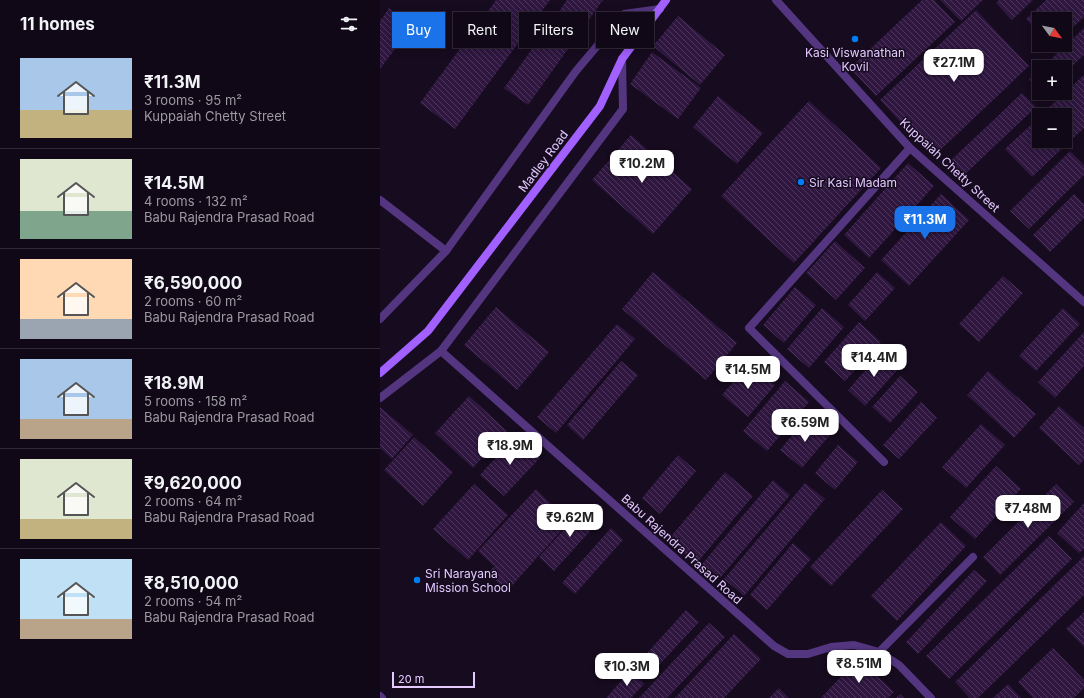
<!DOCTYPE html>
<html lang="en">
<head>
<meta charset="utf-8">
<style>
	:root { --surface:#100817; --page:#191120; --text:#f1f3f6; --muted:#9c9aa1; --line:#302936; --accent:#1a73e8 }
	body { margin:0; font-family:Inter,sans-serif; background:var(--page); color:var(--text); height:100vh; display:flex; flex-direction:column; font-size:15px; white-space:nowrap }
	* { box-sizing:border-box; margin:0 }
	p { font-size:13px; color:var(--muted) }
	.icon { flex:none; width:22px; height:22px; fill:none; stroke:currentColor; stroke-width:2; stroke-linecap:round; stroke-linejoin:round }
	.map { position:relative; flex:1; overflow:hidden }
	.panel { display:flex; flex-direction:column; background:var(--surface); width:380px }
	.panel>* { flex:none }
	.hud { position:absolute; left:12px; top:12px; width:380px; height:36px; display:flex; gap:8px }
	.needle { width:26px; rotate:122deg }
	.fabs { position:absolute; left:652px; top:12px; display:grid; gap:8px }
	.fabs a { display:grid; place-items:center; width:40px; height:40px; border-radius:0px; background:var(--surface); box-shadow:0 2px 10px #0003,0 0 0 1px var(--line); font-size:20px }
	.scale { position:absolute; left:12px; bottom:10px; width:83px; box-sizing:border-box; padding-left:4px; border:2px solid #e4c9ff; border-top:0; font-size:11px; line-height:14px; white-space:nowrap; color:#e4c9ff; -webkit-text-stroke:3px #160b1f; paint-order:stroke }
	.price { position:absolute; translate:-50% -34px; padding:0 9px; border-radius:8px; background:#fff; color:#222; font-size:13px; line-height:26px; filter:drop-shadow(0 1px 2px #0008) }
	.price::after { content:''; position:absolute; left:50%; top:24px; width:12px; height:9px; margin-left:-6px; background:inherit; clip-path:polygon(0 0,100% 0,50% 100%) }
	.price.active { background:var(--accent); color:#fff }
	ul { padding:0; list-style:none }
	li { display:flex; align-items:center; gap:12px; height:100px; padding:0 20px }
	li+li { border-top:1px solid var(--line) }
	li span { display:grid; place-items:center; flex:none; width:112px; height:80px; border-radius:0px; color:#555 }
	li>.icon { margin-inline-start:auto }
	span .icon { width:48px; height:48px; fill:#fffc; stroke-width:1 }
	li b { font-size:17px }
	h2 { display:flex; justify-content:space-between; align-items:center; height:48px; padding:0 20px; font-size:17px }
	.pill { padding:0 14px; border-radius:0px; background:var(--surface); box-shadow:0 2px 10px #0003,0 0 0 1px var(--line); font-size:14px; line-height:36px }
	.pill.active { background:var(--accent); color:#fff }
	main { display:flex; flex:1; min-height:0 }
	.map>svg:first-child { display:block }
</style>
</head>
<body>
<main>
<section class="panel">
<h2>11 homes<svg class="icon" aria-label="filters" viewBox="0 0 24 24"><path d="M4 7h16M4 17h16"/><circle cx="9" cy="7" r="2"/><circle cx="15" cy="17" r="2"/></svg></h2>
<ul>
<li><span style="background:linear-gradient(#a9c7e8 65%,#c2b280 0)"><svg class="icon" aria-label="home" viewBox="0 0 24 24"><path d="M3 11l9-7 9 7M6 9v11h12V9"/></svg></span><div><b>₹11.3M</b><p>3 rooms · 95 m²</p><p>Kuppaiah Chetty Street</p></div></li>
<li><span style="background:linear-gradient(#dfe7d0 65%,#7fa58c 0)"><svg class="icon" aria-label="home" viewBox="0 0 24 24"><path d="M3 11l9-7 9 7M6 9v11h12V9"/></svg></span><div><b>₹14.5M</b><p>4 rooms · 132 m²</p><p>Babu Rajendra Prasad Road</p></div></li>
<li><span style="background:linear-gradient(#ffd9b3 75%,#9aa5b1 0)"><svg class="icon" aria-label="home" viewBox="0 0 24 24"><path d="M3 11l9-7 9 7M6 9v11h12V9"/></svg></span><div><b>₹6,590,000</b><p>2 rooms · 60 m²</p><p>Babu Rajendra Prasad Road</p></div></li>
<li><span style="background:linear-gradient(#a9c7e8 75%,#b9a48a 0)"><svg class="icon" aria-label="home" viewBox="0 0 24 24"><path d="M3 11l9-7 9 7M6 9v11h12V9"/></svg></span><div><b>₹18.9M</b><p>5 rooms · 158 m²</p><p>Babu Rajendra Prasad Road</p></div></li>
<li><span style="background:linear-gradient(#dfe7d0 75%,#c2b280 0)"><svg class="icon" aria-label="home" viewBox="0 0 24 24"><path d="M3 11l9-7 9 7M6 9v11h12V9"/></svg></span><div><b>₹9,620,000</b><p>2 rooms · 64 m²</p><p>Babu Rajendra Prasad Road</p></div></li>
<li><span style="background:linear-gradient(#bfe0f5 75%,#b9a48a 0)"><svg class="icon" aria-label="home" viewBox="0 0 24 24"><path d="M3 11l9-7 9 7M6 9v11h12V9"/></svg></span><div><b>₹8,510,000</b><p>2 rooms · 54 m²</p><p>Babu Rajendra Prasad Road</p></div></li>
</ul>
</section>
<div class="map">
<svg width="704" height="698" viewBox="0 0 704 698">
	<defs>
		<pattern id="building-back-hatch" width="6" height="6" patternUnits="userSpaceOnUse"><rect width="6" height="6" fill="#2f1740"/><path d="M-1 5l2 2M0 0l6 6M5-1l2 2" fill="none" stroke="#4d375d"/></pattern>
	</defs>
	<rect width="100%" height="100%" fill="#160b1f"/>
	<g fill="url(#building-back-hatch)">
		<polygon points="116,0 170,0 75,129 40,103"/>
		<polygon points="187,0 223,0 148,105 124,88"/>
		<polygon points="542,0 554,0 575,22 496,96 470,68"/>
		<polygon points="560,0 603,0 581,21"/>
		<polygon points="619,0 653,0 632,20 616,3"/>
		<polygon points="666,0 704,0 704,17 685,35 685,19 659,19 659,33 646,19"/>
		<polygon points="9,8 32,26 0,69 0,21"/>
		<polygon points="596,10 649,66 553,157 500,100"/>
		<polygon points="298,16 345,55 320,85 273,46"/>
		<polygon points="704,28 704,55 685,73 685,67 663,67"/>
		<polygon points="272,52 321,88 298,119 250,84"/>
		<polygon points="659,70 659,90 649,79"/>
		<polygon points="704,75 704,128 652,177 625,149 659,117 659,141 685,141 685,115 661,115"/>
		<polygon points="642,93 656,107 581,178 568,163"/>
		<polygon points="338,96 383,133 357,164 313,127"/>
		<polygon points="429,101 501,168 414,263 341,196"/>
		<polygon points="251,135 312,189 273,234 212,180"/>
		<polygon points="690,151 704,165 704,175 649,229 630,211"/>
		<polygon points="528,163 554,186 489,258 464,235"/>
		<polygon points="561,194 589,220 529,286 501,260"/>
		<polygon points="694,194 704,204 704,218 670,252 653,235"/>
		<polygon points="455,241 485,268 456,300 426,273"/>
		<polygon points="273,272 357,343 326,380 242,309"/>
		<polygon points="497,272 515,288 485,321 468,305"/>
		<polygon points="623,276 643,293 599,342 579,324"/>
		<polygon points="415,287 436,305 404,343 383,325"/>
		<polygon points="116,307 169,352 137,390 84,345"/>
		<polygon points="442,308 464,327 429,368 407,349"/>
		<polygon points="683,308 700,324 656,371 639,356"/>
		<polygon points="479,322 501,342 465,381 444,362"/>
		<polygon points="237,324 255,339 176,433 157,417"/>
		<polygon points="704,332 704,366 675,398 658,382"/>
		<polygon points="503,350 521,366 485,406 468,390"/>
		<polygon points="241,361 258,375 203,440 187,425"/>
		<polygon points="369,363 395,385 368,417 342,395"/>
		<polygon points="608,371 656,414 634,438 587,395"/>
		<polygon points="520,376 538,392 510,423 492,407"/>
		<polygon points="405,381 429,402 387,451 363,431"/>
		<polygon points="89,396 127,431 93,468 55,433"/>
		<polygon points="541,402 557,418 519,459 503,445"/>
		<polygon points="679,406 704,428 704,460 699,465 659,428"/>
		<polygon points="0,407 33,435 12,459 0,448"/>
		<polygon points="427,417 449,436 422,468 400,450"/>
		<polygon points="601,424 625,445 586,488 562,467"/>
		<polygon points="136,435 160,458 124,496 100,475"/>
		<polygon points="34,437 73,472 43,506 4,470"/>
		<polygon points="458,445 478,462 455,490 435,473"/>
		<polygon points="298,455 316,471 280,514 262,498"/>
		<polygon points="616,466 641,489 595,539 570,517"/>
		<polygon points="345,472 373,496 316,564 288,540"/>
		<polygon points="393,480 410,495 340,578 322,564"/>
		<polygon points="425,483 445,499 364,596 344,579"/>
		<polygon points="94,484 128,515 88,560 53,529"/>
		<polygon points="676,484 694,502 620,575 603,557"/>
		<polygon points="156,489 189,522 127,591 108,573 129,551 114,566 98,551"/>
		<polygon points="502,490 523,509 451,586 430,567"/>
		<polygon points="704,503 704,549 699,553 677,533"/>
		<polygon points="206,505 221,519 174,571 159,557"/>
		<polygon points="561,522 586,546 517,621 491,596"/>
		<polygon points="231,528 243,540 195,594 182,583"/>
		<polygon points="669,536 692,559 569,679 546,656"/>
		<polygon points="413,543 431,559 387,610 370,595"/>
		<polygon points="704,556 704,595 598,698 590,698 575,682"/>
		<polygon points="594,570 607,581 538,654 526,642"/>
		<polygon points="306,610 319,622 270,675 257,664"/>
		<polygon points="704,612 704,647 686,629"/>
		<polygon points="329,623 345,637 287,698 259,698"/>
		<polygon points="354,634 381,659 344,698 295,698"/>
		<polygon points="673,648 704,680 704,688 694,698 653,698 638,682"/>
		<polygon points="478,658 514,692 508,698 441,698"/>
		<polygon points="250,671 264,684 251,698 226,698"/>
		<polygon points="628,684 641,698 613,698"/>
		<polygon points="399,688 409,698 389,698"/>
		<polygon points="520,694 524,698 516,698"/>
	</g>
	<g fill="none" stroke-linecap="round" stroke-linejoin="round">
		<g stroke="#543580" stroke-width="8">
			<polyline points="0,319 66,251 196,71 244,14 280,9"/>
			<polyline points="0,398 61,351 243,109 242,59"/>
			<polyline points="499,652 593,557"/>
			<polyline points="0,696 2,698"/>
		</g>
		<g stroke="#543580" stroke-width="8">
			<polyline points="396,0 530,148 704,302"/>
			<polyline points="0,200 66,251"/>
			<polyline points="61,351 394,646 408,654 428,654 451,647 474,645 499,652 519,665 551,698"/>
			<polyline points="504,462 369,328 530,148"/>
		</g>
		<polyline stroke="#a260ff" stroke-width="8" points="0,373 48,331 220,106 242,59 286,0"/>
	</g>
	<g fill="#007df4" stroke="#160b1f" stroke-width="1.5">
		<circle cx="475" cy="39" r="4"/>
		<circle cx="421" cy="182" r="4"/>
		<circle cx="37" cy="580" r="4"/>
	</g>
	<g text-anchor="middle" dominant-baseline="central" stroke-width="3" stroke-linejoin="round" paint-order="stroke">
		<g font-size="12" fill="#e4c9ff" stroke="#160b1f" text-anchor="start">
			<text x="475" y="52" text-anchor="middle">Kasi Viswanathan<tspan x="475" dy="14">Kovil</tspan></text>
			<text x="429" y="182">Sir Kasi Madam</text>
			<text x="45" y="573">Sri Narayana<tspan x="45" dy="14">Mission School</tspan></text>
		</g>
		<g font-size="12" fill="#e4c9ff" stroke="#160b1f">
			<text transform="translate(163 161) rotate(-53)">Madley Road</text>
			<text transform="translate(570 165) rotate(43)">Kuppaiah Chetty Street</text>
			<text transform="translate(302 549) rotate(42)">Babu Rajendra Prasad Road</text>
		</g>
	</g>
</svg>
<div class="fabs">
<a><svg class="needle" viewBox="-14 -14 28 28"><path d="M0-13l5 13h-10z" fill="#e53935"/><path d="M0 13l5-13h-10z" fill="#9c9aa1"/></svg></a>
<a>+</a>
<a>−</a>
</div>
<div class="scale">20 m</div>
<b class="price" style="left:574px;top:83px">₹27.1M</b>
<b class="price" style="left:262px;top:184px">₹10.2M</b>
<b class="price active" style="left:545px;top:240px">₹11.3M</b>
<b class="price" style="left:494px;top:378px">₹14.4M</b>
<b class="price" style="left:368px;top:390px">₹14.5M</b>
<b class="price" style="left:425px;top:443px">₹6.59M</b>
<b class="price" style="left:130px;top:466px">₹18.9M</b>
<b class="price" style="left:648px;top:529px">₹7.48M</b>
<b class="price" style="left:190px;top:538px">₹9.62M</b>
<b class="price" style="left:479px;top:684px">₹8.51M</b>
<b class="price" style="left:247px;top:687px">₹10.3M</b>
<div class="hud">
<a class="pill active">Buy</a>
<a class="pill">Rent</a>
<a class="pill">Filters</a>
<a class="pill">New</a>
</div>
</div>
</main>
</body>
</html>
